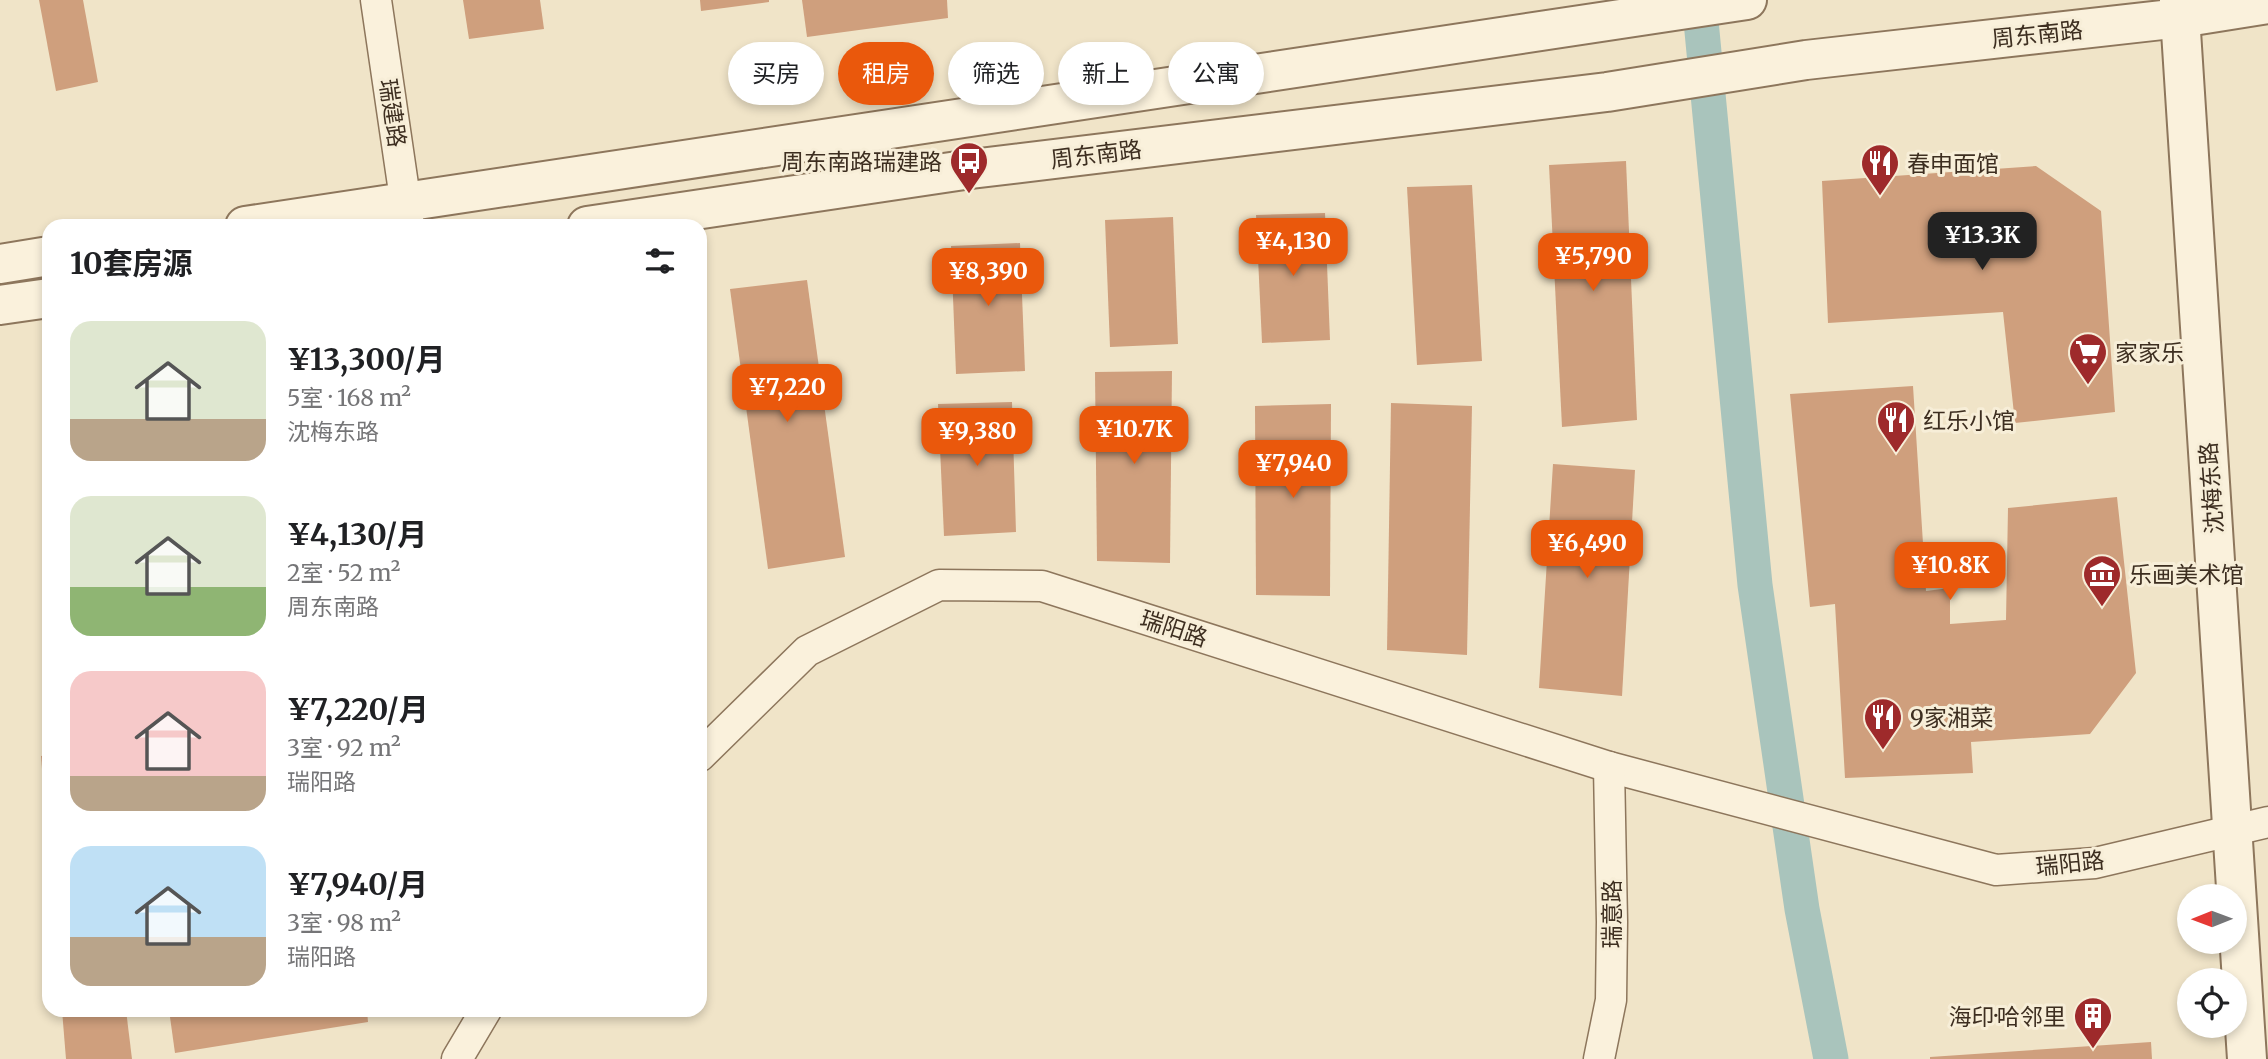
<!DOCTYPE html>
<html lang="zh">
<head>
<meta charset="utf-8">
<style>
	:root { --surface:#fff; --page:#f6f6f6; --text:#202124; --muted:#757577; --accent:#ea580c }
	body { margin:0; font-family:Merriweather,"Noto Sans SC",serif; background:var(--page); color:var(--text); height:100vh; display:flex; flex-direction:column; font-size:26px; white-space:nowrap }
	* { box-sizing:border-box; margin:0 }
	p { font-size:23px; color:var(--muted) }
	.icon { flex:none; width:38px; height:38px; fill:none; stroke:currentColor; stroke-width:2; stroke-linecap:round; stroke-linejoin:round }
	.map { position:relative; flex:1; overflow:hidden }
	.panel { position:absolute; left:42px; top:219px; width:665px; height:798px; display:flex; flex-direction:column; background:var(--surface); border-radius:21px; box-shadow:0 4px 10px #0003 }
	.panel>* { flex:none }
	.banner { position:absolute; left:728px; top:42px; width:665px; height:63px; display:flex; gap:14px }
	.needle { width:46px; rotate:269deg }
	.tools { position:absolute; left:2177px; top:884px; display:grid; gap:14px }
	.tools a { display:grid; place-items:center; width:70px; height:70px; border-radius:50%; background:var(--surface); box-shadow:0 4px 10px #0003; font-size:35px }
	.price { position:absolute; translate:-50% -60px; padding:0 16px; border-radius:14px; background:var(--accent); color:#fff; font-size:23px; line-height:46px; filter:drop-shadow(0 2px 4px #0008) }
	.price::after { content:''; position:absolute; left:50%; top:42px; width:21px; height:16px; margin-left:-10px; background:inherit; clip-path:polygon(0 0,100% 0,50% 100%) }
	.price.on { background:#222; color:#fff }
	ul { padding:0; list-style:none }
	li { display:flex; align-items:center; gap:21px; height:175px; padding:0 28px }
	li span { display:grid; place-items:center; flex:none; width:196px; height:140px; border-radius:21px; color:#555 }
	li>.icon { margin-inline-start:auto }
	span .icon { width:84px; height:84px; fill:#fffc; stroke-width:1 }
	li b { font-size:30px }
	h2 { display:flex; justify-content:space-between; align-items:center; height:84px; padding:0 28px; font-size:30px }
	.chip { padding:0 24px; border-radius:32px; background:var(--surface); box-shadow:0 4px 10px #0003; font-size:24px; line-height:63px }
	.chip.on { background:var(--accent); color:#fff }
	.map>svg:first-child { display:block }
</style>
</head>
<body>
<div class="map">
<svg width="2268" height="1059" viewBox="0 0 2268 1059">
	<rect width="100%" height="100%" fill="#f0e4c8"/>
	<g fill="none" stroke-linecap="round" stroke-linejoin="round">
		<polyline stroke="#a9c4bc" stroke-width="35" points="1699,0 1755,585 1802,909 1831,1059"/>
	</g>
	<g fill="#cf9f7d">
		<polygon points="39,0 83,0 98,82 56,91"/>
		<polygon points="463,0 540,0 544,29 469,39"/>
		<polygon points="700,0 769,0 769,2 701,11"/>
		<polygon points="802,0 947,0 948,18 807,37"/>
		<polygon points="1626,161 1637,420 1562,427 1549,165"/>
		<polygon points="2036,166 2101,211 2115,412 2015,423 2003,312 1828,323 1822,181"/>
		<polygon points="1472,185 1482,361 1417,365 1407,187"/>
		<polygon points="1325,213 1330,340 1262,343 1256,215"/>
		<polygon points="1173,217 1178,344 1110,347 1105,220"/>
		<polygon points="1020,243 1025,371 956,374 951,246"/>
		<polygon points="807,280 845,557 768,569 730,289"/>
		<polygon points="1172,371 1170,563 1097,561 1095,372"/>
		<polygon points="1913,386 1926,591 1950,588 1950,624 2006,620 2008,508 2117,497 2136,673 2090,734 1971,742 1973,773 1845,778 1835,604 1810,607 1790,394"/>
		<polygon points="1012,402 1016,532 944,536 938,404"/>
		<polygon points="1391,403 1472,406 1467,655 1387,650"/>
		<polygon points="1331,404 1330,596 1256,595 1255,406"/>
		<polygon points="1553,464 1635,470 1622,696 1539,688"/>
		<polygon points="49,755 49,831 47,831 41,756"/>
		<polygon points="62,1010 126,1010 132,1059 66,1059"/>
		<polygon points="169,1010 367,1010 368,1022 175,1053"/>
		<polygon points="2151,1042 2152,1059 1930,1059 1930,1057"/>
	</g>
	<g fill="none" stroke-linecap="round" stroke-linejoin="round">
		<defs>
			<g id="minor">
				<polyline points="376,0 409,226"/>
				<polyline points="700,756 807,651 939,585 1042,586 1609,767 1996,870 2095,863 2268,822"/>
				<polyline points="457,1059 486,1010"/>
				<polyline points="1599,1059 1611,1000 1612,922 1609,767"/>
			</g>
			<g id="tertiary">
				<polyline points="2179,0 2247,1059"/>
				<polyline points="245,226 1747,0"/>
				<polyline points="587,226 971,169 1607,92 1806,60 2180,18 2268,4"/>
				<polyline points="0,264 49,256"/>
				<polyline points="0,305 49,298"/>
			</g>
		</defs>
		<use href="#minor" stroke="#8d765c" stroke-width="33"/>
		<use href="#tertiary" stroke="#8d765c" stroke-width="42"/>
		<use href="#minor" stroke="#faf1dc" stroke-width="30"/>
		<use href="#tertiary" stroke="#faf1dc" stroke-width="38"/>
	</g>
	<defs>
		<symbol id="bus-pin" viewBox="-11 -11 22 30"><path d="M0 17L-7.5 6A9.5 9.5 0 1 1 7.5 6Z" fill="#9e2a2b" stroke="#f7eed8"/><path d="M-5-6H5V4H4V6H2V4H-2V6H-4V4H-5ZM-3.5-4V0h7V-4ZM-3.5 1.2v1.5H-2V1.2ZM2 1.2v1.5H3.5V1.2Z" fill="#fff"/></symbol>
		<symbol id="restaurant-pin" viewBox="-11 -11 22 30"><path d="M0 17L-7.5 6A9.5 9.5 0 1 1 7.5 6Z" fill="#9e2a2b" stroke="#f7eed8"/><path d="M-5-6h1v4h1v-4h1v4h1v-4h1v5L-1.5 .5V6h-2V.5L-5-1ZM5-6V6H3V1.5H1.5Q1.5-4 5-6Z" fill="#fff"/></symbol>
		<symbol id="supermarket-pin" viewBox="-11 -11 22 30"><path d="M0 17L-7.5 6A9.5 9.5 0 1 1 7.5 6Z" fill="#9e2a2b" stroke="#f7eed8"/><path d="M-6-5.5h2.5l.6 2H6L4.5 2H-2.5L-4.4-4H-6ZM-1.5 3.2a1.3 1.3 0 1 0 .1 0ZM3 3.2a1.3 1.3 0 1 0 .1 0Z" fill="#fff"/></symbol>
		<symbol id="museum-pin" viewBox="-11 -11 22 30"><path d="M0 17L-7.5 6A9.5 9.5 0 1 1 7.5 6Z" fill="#9e2a2b" stroke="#f7eed8"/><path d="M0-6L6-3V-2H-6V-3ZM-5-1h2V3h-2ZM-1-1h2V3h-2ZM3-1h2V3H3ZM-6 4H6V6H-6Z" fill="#fff"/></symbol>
		<symbol id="building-pin" viewBox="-11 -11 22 30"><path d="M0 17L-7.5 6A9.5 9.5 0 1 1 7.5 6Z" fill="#9e2a2b" stroke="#f7eed8"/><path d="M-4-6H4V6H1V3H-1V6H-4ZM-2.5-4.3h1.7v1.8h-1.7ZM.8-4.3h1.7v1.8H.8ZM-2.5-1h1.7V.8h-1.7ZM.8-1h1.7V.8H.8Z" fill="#fff"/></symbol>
	</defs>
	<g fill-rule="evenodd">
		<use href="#bus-pin" x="947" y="139" width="44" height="60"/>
		<use href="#restaurant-pin" x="1858" y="141" width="44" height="60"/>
		<use href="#supermarket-pin" x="2066" y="330" width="44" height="60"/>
		<use href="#restaurant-pin" x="1874" y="398" width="44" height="60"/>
		<use href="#museum-pin" x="2080" y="552" width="44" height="60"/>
		<use href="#restaurant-pin" x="1861" y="695" width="44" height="60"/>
		<use href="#building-pin" x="2071" y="994" width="44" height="60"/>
	</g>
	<g text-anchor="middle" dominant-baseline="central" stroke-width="6" stroke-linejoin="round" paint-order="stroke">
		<g font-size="23" fill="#3d2e20" stroke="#f7eed8">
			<text transform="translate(2037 34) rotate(-6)">周东南路</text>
			<text transform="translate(393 113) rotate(82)">瑞建路</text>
			<text transform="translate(1096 154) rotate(-7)">周东南路</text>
			<text transform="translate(2211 488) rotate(-94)">沈梅东路</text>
			<text transform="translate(1174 628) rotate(18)">瑞阳路</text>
			<text transform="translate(2070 863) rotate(-6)">瑞阳路</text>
			<text transform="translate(1611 914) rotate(-90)">瑞意路</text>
		</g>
		<g font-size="23" fill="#3d2e20" stroke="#f7eed8" text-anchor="start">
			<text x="942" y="161" text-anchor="end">周东南路瑞建路</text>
			<text x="1907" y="163">春申面馆</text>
			<text x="2115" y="352">家家乐</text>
			<text x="1923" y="420">红乐小馆</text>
			<text x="2129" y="574">乐画美术馆</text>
			<text x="1910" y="717">9家湘菜</text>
			<text x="2066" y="1016" text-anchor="end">海印·哈邻里</text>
		</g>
	</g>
</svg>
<div class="tools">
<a><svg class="needle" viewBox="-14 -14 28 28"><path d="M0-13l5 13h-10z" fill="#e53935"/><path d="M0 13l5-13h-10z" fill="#757577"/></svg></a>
<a><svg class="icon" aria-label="locate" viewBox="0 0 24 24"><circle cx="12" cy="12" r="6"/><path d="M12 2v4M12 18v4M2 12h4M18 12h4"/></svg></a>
</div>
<b class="price on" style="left:1982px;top:272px">¥13.3K</b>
<b class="price" style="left:1293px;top:278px">¥4,130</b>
<b class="price" style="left:1593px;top:293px">¥5,790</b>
<b class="price" style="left:988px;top:308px">¥8,390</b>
<b class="price" style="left:787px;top:424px">¥7,220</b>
<b class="price" style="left:1134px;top:466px">¥10.7K</b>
<b class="price" style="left:977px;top:468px">¥9,380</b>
<b class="price" style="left:1293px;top:500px">¥7,940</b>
<b class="price" style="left:1587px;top:580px">¥6,490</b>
<b class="price" style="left:1950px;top:602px">¥10.8K</b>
<div class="banner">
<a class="chip">买房</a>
<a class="chip on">租房</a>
<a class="chip">筛选</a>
<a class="chip">新上</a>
<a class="chip">公寓</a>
</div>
<section class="panel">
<h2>10套房源<svg class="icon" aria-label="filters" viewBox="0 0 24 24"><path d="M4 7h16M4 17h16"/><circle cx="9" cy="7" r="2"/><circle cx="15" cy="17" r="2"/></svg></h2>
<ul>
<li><span style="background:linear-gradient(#dfe7d0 70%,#b9a48a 0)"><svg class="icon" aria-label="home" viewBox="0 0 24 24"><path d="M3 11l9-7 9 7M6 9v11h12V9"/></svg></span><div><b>¥13,300/月</b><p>5室 · 168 m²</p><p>沈梅东路</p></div></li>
<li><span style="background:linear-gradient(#dfe7d0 65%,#8fb573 0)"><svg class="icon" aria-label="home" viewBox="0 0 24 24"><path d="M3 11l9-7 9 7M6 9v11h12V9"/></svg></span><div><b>¥4,130/月</b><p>2室 · 52 m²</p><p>周东南路</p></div></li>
<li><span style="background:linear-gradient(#f6c9c9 75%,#b9a48a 0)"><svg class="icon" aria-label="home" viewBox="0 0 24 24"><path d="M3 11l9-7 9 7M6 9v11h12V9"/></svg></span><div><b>¥7,220/月</b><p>3室 · 92 m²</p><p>瑞阳路</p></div></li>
<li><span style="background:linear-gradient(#bfe0f5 65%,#b9a48a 0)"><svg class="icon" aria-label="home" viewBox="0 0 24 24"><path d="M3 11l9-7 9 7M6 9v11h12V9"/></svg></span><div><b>¥7,940/月</b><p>3室 · 98 m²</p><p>瑞阳路</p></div></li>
</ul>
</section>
</div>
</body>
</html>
